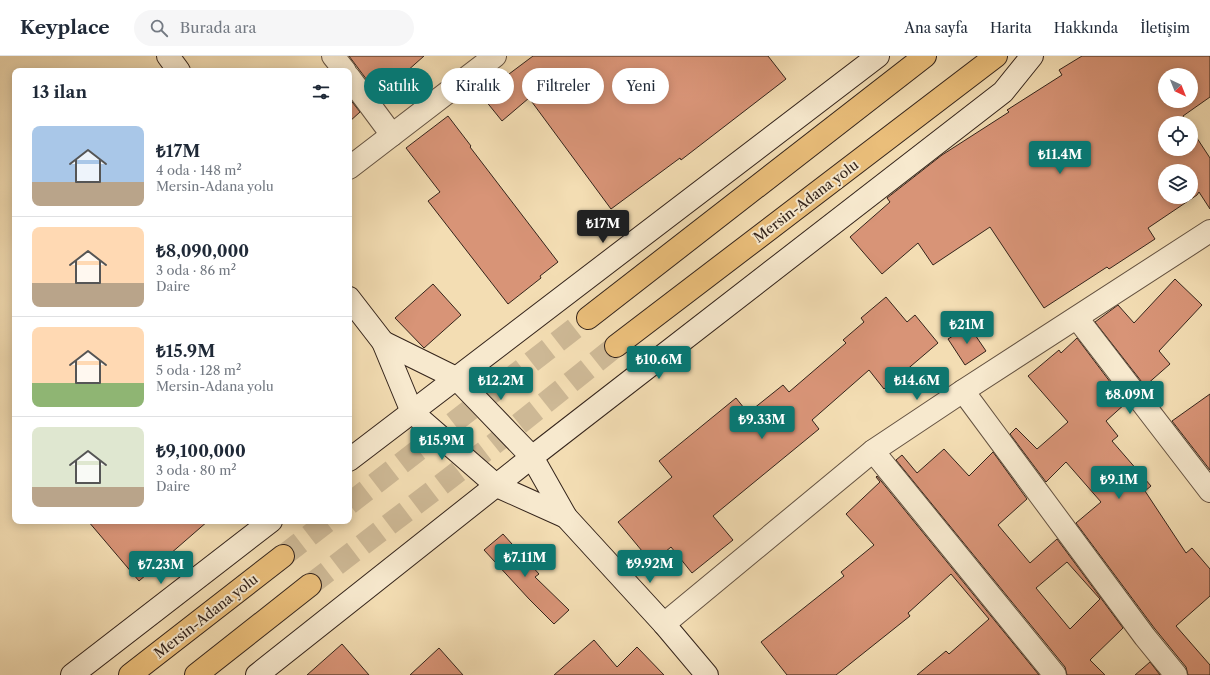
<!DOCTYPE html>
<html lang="tr">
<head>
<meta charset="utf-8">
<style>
	:root { --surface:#fff; --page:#f6f6f7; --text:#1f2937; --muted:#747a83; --line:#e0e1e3; --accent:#0f766e }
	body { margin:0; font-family:"Libre Caslon Text",serif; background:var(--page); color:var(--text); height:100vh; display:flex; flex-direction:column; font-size:15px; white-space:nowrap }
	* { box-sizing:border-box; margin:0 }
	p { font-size:13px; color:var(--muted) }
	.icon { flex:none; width:22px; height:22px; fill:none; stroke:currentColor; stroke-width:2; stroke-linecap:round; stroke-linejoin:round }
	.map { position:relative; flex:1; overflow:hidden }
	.sheet { position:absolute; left:12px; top:12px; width:340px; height:456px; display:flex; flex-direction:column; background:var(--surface); border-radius:8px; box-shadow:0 2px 10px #0003 }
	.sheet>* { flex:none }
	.hud { position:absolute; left:364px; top:12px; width:380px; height:36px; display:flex; gap:8px }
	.needle { width:26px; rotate:137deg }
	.buttons { position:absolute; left:1158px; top:12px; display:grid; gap:8px }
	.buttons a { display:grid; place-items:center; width:40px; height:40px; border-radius:50%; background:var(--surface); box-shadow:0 2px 10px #0003; font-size:20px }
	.price { position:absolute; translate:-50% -34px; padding:0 9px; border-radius:4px; background:var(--accent); color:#fff; font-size:13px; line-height:26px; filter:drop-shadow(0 1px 2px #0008) }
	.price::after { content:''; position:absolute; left:50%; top:24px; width:12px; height:9px; margin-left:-6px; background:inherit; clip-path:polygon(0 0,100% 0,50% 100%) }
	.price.active { background:#222; color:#fff }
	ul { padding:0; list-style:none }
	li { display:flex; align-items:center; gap:12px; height:100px; padding:0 20px }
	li+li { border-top:1px solid var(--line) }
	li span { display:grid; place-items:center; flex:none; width:112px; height:80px; border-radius:8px; color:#555 }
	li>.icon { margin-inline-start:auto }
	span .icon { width:48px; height:48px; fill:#fffc; stroke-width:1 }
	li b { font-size:17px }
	h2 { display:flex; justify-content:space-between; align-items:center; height:48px; padding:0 20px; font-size:17px }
	.chip { padding:0 14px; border-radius:18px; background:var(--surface); box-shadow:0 2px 10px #0003; font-size:14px; line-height:36px }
	.chip.active { background:var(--accent); color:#fff }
	header { display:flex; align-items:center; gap:24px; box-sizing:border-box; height:56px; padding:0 20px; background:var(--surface); border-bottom:1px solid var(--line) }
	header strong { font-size:19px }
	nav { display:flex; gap:22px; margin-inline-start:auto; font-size:14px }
	.search { width:280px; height:36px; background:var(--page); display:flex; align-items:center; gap:10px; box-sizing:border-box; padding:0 14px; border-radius:22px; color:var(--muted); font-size:15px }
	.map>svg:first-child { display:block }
</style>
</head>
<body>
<header>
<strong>Keyplace</strong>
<div class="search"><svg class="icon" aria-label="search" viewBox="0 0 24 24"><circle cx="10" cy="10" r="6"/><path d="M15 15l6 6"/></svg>Burada ara</div>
<nav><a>Ana sayfa</a><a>Harita</a><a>Hakkında</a><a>İletişim</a></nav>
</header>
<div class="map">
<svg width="1210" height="619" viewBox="0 0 1210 619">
	<rect width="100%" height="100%" fill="#f3ddb3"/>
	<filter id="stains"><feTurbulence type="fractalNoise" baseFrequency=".005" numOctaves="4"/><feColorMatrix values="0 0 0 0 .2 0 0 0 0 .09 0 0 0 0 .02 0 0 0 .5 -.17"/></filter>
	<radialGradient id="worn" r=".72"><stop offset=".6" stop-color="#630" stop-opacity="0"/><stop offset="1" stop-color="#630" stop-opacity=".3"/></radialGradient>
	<g fill="#d89477" stroke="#34241b" fill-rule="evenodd">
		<polygon points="349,0 424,0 379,40"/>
		<polygon points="533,0 768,0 786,23 681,104 680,102 611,153 529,42 502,65 481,39 507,16 509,18"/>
		<path d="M1082 0H1210V41L1183 60 1187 67H1165V93H1191V73L1210 102V153L1199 136 1197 139 1148 172 1155 183 1109 213 1107 211 1044 252 990 171 933 209 918 187 882 218 850 181 890 146 887 142 942 99 1009 56 1007 54 1062 19 1059 14ZM1165 19H1191V45H1165ZM1165 115H1191V141H1165Z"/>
		<polygon points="349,42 360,56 349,66"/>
		<polygon points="448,60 471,90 470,91 558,206 540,220 541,222 508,248 428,145 440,136 406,92"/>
		<polygon points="1175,223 1202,249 1159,295 1170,308 1145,330 1095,266 1118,249 1134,267"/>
		<polygon points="433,228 461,259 424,292 395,262"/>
		<polygon points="886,241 907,266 915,259 938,287 884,333 869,314 812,364 819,373 713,460 733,484 692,517 671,491 652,507 618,466 672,421 659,405 736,342 748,357 783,329 789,336 846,287 843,284 864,266 861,262"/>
		<polygon points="969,270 986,295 965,309 948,283"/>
		<polygon points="1077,282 1126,347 1106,365 1118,380 1112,385 1151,430 1145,435 1186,497 1192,492 1210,513 1210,540 1176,570 1210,609 1210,619 1188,619 1186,611 1155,573 1076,467 1101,446 1066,406 1046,426 1010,378 1016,372 1037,393 1068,366 1028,320 1059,294 1061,297"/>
		<polygon points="1210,338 1210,414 1172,365"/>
		<path d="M944 393 969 420 993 396 1027 443 998 469 1030 507 1057 483 1123 572 1090 604 1105 619H1067L1065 611 896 404 902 399 917 417ZM1067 506 1100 543 1070 573 1036 532Z"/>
		<polygon points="877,420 1039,619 917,619 946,595 949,598 989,563 951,518 908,557 910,560 836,619 787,619 761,586 844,520 841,516 874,489 846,458 880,426 876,421"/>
		<polygon points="88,465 208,465 139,525"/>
		<polygon points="503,478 539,518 535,521 569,554 554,568 529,543 484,494"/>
		<polygon points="594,584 617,611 637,591 664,619 554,619"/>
		<polygon points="342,588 369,619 307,619"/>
		<polygon points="439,592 463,619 410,619"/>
		<polygon points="1150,606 1160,619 1135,619"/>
	</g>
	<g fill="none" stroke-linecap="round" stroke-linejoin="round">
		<g stroke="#cdb895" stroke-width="22" stroke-dasharray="22 11" stroke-linecap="butt">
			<polyline points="349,448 588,262"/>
			<polyline points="283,500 328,465"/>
			<polyline points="310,529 489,392 616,290"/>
		</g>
		<defs>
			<g id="minor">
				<polyline points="333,0 345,15"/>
				<polyline points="349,21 392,79"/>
				<polyline points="349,112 495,0"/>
				<polyline points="1077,262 1210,435"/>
				<polyline points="963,335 1145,581 1176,619"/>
				<polyline points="873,395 1055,619"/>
			</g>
			<polyline id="tertiary" points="664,568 873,395 963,335 1210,175"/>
			<g id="secondary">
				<polyline points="168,0 179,15"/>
				<polyline points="349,242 383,286 412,356 497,430 566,461"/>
				<polyline points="383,286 456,322 532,401 566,461 664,568 707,619"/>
				<polyline points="349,404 878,0"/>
				<polyline points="72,619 271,465"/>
				<polyline points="257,619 532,401 1003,36 1032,0"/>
			</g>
			<g id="trunk">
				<polyline points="588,262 925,0"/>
				<polyline points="616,290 996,0"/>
				<polyline points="130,619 283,500"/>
				<polyline points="196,619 310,529"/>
			</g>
		</defs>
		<use href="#minor" stroke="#645241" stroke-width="24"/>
		<use href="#tertiary" stroke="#645241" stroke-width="24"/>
		<use href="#secondary" stroke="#34241b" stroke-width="24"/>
		<use href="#trunk" stroke="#34241b" stroke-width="24"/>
		<use href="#minor" stroke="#f7e9ce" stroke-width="22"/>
		<use href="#tertiary" stroke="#f7e9ce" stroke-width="22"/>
		<use href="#secondary" stroke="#f7e9ce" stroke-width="22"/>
		<use href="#trunk" stroke="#eabe7a" stroke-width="22"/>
	</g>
	<g text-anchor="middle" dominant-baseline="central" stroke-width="4" stroke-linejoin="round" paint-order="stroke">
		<g font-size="14" fill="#34241b" stroke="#f7e9ce">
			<text transform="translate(806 145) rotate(-37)">Mersin-Adana yolu</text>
			<text transform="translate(206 560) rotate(-38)">Mersin-Adana yolu</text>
		</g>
	</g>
	<rect width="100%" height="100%" filter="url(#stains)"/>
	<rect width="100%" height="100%" fill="url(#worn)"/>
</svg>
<div class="buttons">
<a><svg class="needle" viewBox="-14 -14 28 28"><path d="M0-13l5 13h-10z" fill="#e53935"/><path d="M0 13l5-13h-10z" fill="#747a83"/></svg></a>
<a><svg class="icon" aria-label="locate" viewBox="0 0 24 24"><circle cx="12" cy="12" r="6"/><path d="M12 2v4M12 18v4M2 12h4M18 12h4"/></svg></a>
<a><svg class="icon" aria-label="layers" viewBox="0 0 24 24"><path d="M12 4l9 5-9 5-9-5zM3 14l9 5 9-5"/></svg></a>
</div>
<b class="price" style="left:1060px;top:119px">₺11.4M</b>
<b class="price active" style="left:603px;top:188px">₺17M</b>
<b class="price" style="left:967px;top:289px">₺21M</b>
<b class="price" style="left:659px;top:324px">₺10.6M</b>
<b class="price" style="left:501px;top:345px">₺12.2M</b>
<b class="price" style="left:917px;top:345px">₺14.6M</b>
<b class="price" style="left:1130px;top:359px">₺8.09M</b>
<b class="price" style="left:762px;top:384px">₺9.33M</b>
<b class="price" style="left:442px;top:405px">₺15.9M</b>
<b class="price" style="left:1119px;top:444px">₺9.1M</b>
<b class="price" style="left:525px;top:522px">₺7.11M</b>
<b class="price" style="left:650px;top:528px">₺9.92M</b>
<b class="price" style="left:161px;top:529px">₺7.23M</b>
<div class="hud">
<a class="chip active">Satılık</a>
<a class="chip">Kiralık</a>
<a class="chip">Filtreler</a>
<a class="chip">Yeni</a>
</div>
<section class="sheet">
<h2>13 ilan<svg class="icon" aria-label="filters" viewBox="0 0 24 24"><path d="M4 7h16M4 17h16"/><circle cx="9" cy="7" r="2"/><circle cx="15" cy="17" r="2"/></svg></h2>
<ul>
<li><span style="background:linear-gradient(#a9c7e8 70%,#b9a48a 0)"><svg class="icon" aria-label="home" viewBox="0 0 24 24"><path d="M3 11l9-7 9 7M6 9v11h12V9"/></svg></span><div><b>₺17M</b><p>4 oda · 148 m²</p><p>Mersin-Adana yolu</p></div></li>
<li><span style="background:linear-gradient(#ffd9b3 70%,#b9a48a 0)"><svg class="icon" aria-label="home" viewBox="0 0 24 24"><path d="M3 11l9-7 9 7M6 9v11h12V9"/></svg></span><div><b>₺8,090,000</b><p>3 oda · 86 m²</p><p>Daire</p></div></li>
<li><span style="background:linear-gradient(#ffd9b3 70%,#8fb573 0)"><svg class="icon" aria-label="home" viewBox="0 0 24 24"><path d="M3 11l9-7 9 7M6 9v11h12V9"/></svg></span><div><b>₺15.9M</b><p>5 oda · 128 m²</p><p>Mersin-Adana yolu</p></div></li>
<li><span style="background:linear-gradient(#dfe7d0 75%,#b9a48a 0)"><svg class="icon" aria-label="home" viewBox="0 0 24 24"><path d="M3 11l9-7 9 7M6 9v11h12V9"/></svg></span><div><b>₺9,100,000</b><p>3 oda · 80 m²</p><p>Daire</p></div></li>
</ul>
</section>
</div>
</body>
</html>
